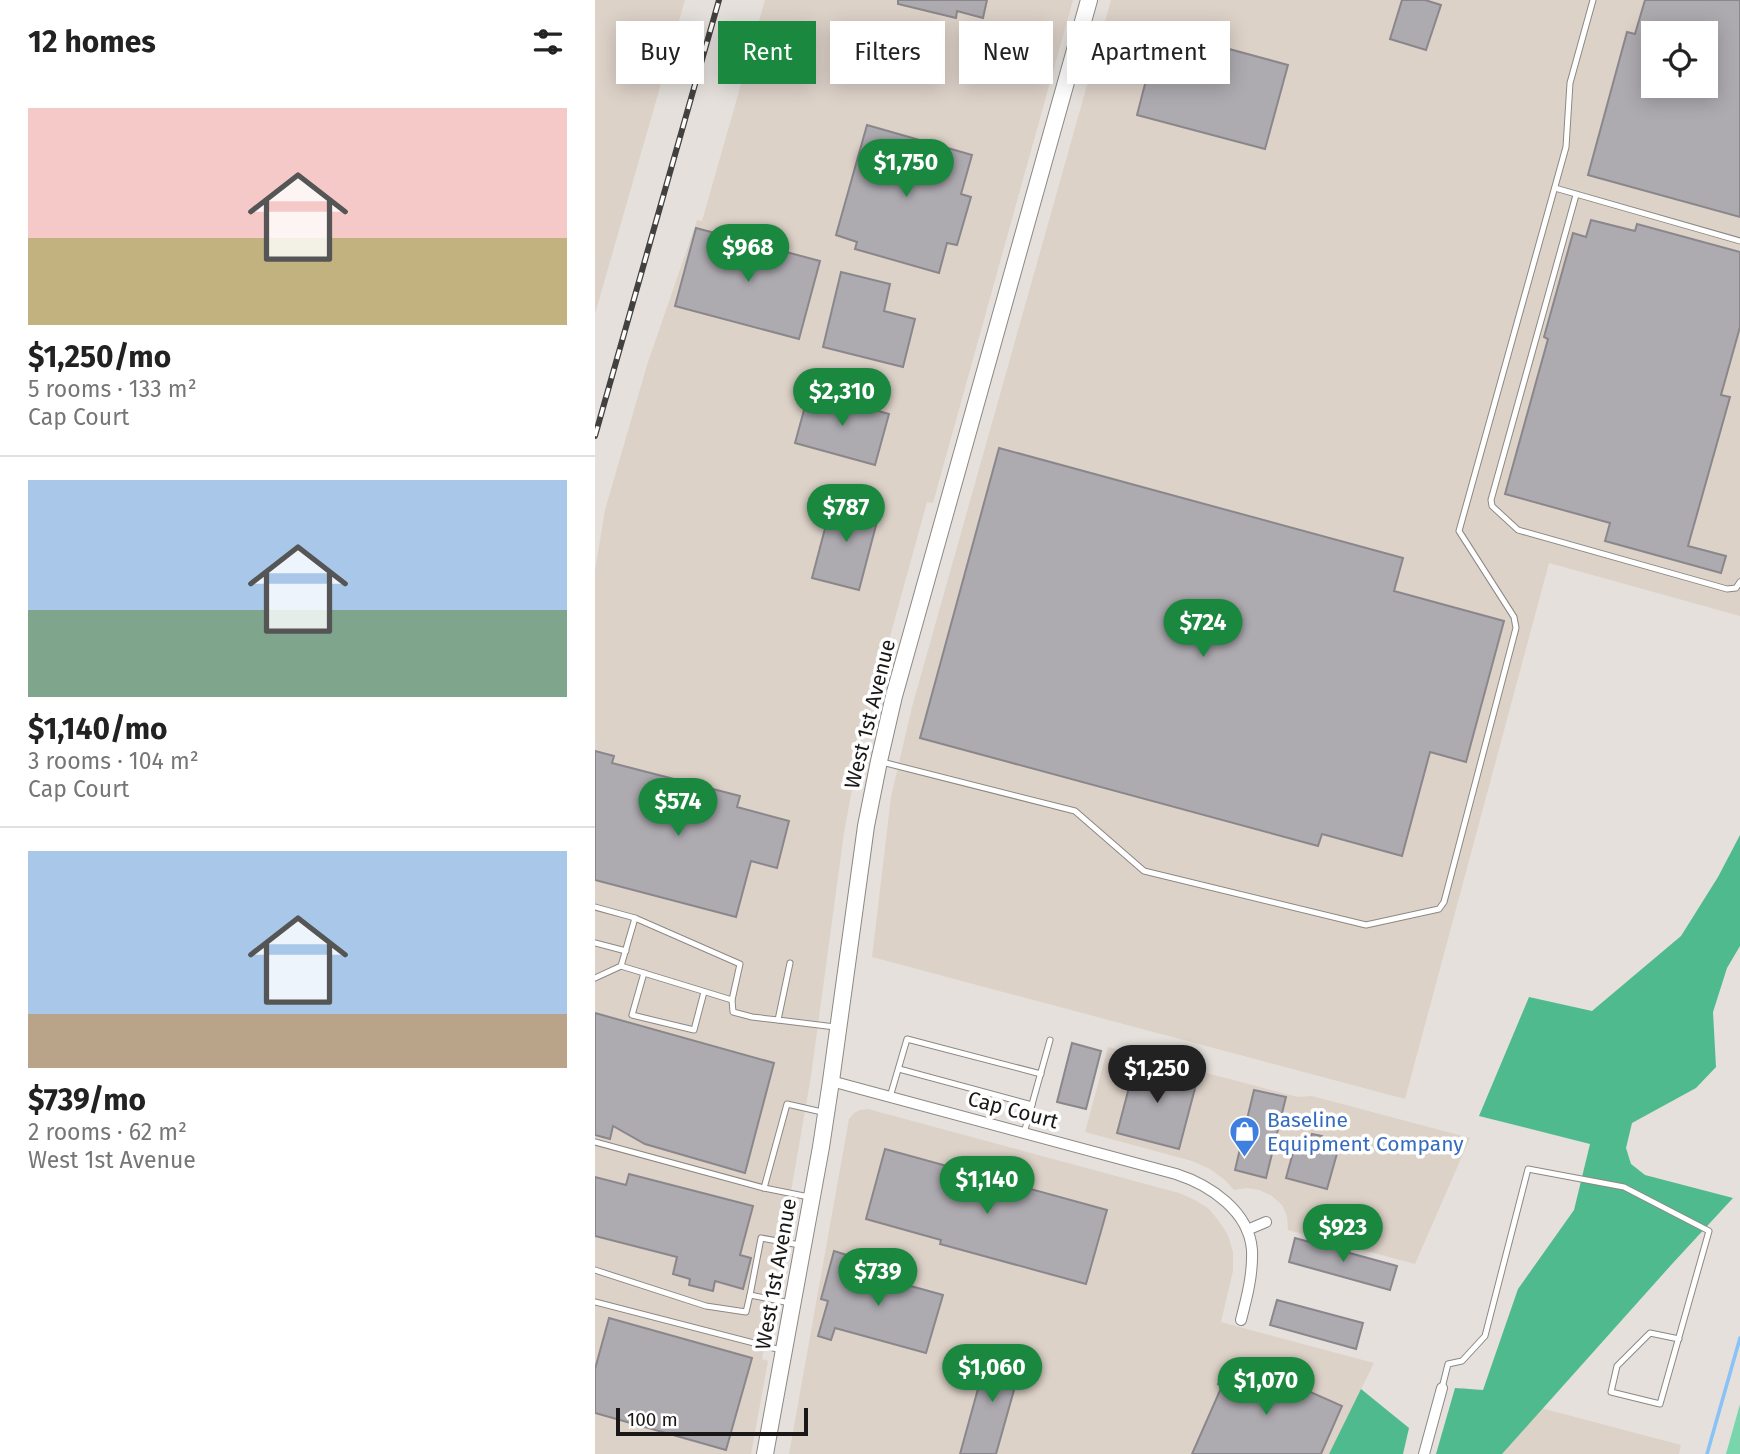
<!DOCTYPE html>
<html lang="en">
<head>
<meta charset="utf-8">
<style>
	:root { --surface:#fff; --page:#f6f6f6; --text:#222; --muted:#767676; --line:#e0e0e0; --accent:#1b883f }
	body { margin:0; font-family:"Fira Sans",sans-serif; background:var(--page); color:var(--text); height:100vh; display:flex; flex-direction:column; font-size:26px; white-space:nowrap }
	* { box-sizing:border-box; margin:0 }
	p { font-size:23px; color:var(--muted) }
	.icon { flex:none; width:38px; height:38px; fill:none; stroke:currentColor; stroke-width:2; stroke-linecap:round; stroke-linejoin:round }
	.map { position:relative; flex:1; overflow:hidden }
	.sheet { display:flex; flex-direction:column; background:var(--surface); width:595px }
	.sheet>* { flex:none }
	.top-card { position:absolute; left:21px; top:21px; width:665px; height:63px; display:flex; gap:14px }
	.buttons { position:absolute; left:1046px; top:21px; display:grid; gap:14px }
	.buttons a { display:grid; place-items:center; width:77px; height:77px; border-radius:0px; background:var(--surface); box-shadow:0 4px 18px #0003; font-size:35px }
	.scale { position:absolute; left:21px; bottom:18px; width:192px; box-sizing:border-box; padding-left:7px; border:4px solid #1a1817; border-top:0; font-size:19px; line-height:24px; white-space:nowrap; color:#1a1817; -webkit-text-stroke:5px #fff; paint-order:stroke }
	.price { position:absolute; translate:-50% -60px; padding:0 16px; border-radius:24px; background:var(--accent); color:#fff; font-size:23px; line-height:46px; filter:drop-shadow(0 2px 4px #0008) }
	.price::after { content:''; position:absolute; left:50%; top:42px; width:21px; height:16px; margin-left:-10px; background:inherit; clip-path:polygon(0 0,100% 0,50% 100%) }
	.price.on { background:#222; color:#fff }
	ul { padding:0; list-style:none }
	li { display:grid; align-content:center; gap:14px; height:371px; padding:0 28px }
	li+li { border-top:2px solid var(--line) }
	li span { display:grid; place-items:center; height:217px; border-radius:0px; color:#555 }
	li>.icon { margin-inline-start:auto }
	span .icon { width:126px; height:126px; fill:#fffc; stroke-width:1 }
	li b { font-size:30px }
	h2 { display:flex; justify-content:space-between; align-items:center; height:84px; padding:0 28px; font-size:30px }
	.tag { padding:0 24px; border-radius:0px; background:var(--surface); box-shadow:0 4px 18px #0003; font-size:24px; line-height:63px }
	.tag.on { background:var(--accent); color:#fff }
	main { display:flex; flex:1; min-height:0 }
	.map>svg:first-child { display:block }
</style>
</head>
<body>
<main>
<section class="sheet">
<h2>12 homes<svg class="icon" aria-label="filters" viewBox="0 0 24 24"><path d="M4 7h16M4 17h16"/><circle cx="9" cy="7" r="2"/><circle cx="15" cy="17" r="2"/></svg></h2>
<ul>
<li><span style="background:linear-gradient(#f6c9c9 60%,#c2b280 0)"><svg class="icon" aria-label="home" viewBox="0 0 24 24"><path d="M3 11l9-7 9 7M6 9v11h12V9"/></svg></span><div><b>$1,250/mo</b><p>5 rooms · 133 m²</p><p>Cap Court</p></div></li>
<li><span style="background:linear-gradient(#a9c7e8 60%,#7fa58c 0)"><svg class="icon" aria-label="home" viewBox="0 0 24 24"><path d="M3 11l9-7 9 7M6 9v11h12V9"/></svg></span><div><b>$1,140/mo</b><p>3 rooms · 104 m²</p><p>Cap Court</p></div></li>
<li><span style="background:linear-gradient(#a9c7e8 75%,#b9a48a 0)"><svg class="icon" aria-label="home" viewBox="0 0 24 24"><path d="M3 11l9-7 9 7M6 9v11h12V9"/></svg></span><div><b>$739/mo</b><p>2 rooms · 62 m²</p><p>West 1st Avenue</p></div></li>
</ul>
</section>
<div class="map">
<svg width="1145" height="1454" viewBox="0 0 1145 1454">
	<rect width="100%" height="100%" fill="#e5e0dc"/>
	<g fill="#ddd2c8" fill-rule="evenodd">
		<polygon points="0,0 90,0 0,314"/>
		<polygon points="170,0 478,0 338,503 332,502 274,713 262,762 249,833 216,1076 167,1359 173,1361 156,1454 0,1454 0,570 10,510 52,365 102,220 107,221"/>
		<path d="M516 0H1145V616L954 563 810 1099 277 957 296 797 317 707ZM1059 33H1111V86H1059Z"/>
		<polygon points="513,1047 703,1097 717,1096 875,1138 820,1264 693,1230 692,1216 687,1205 677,1196 664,1190 652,1188 639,1190 630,1180 615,1169 597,1161 490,1132"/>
		<polygon points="273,1109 584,1193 598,1199 613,1208 624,1221 633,1235 638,1252 638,1271 626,1322 779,1363 734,1454 194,1454 254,1119 259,1113 265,1110"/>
		<polygon points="867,1387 1086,1445 1084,1454 849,1454"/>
	</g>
	<polygon fill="#78d5ac" points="1145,1404 1145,1454 1131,1454"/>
	<g fill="#4eba8e">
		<polygon points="1145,835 1145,946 1132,968 1118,1012 1121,1067 1101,1088 1037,1123 1031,1148 1036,1164 1050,1175 1138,1198 1077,1264 907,1454 841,1454 860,1388 888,1390 923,1289 979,1210 995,1144 884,1116 934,997 997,1011 1086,936 1123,877"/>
		<polygon points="766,1389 814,1428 808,1454 734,1454"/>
	</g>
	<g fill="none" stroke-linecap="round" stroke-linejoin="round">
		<polyline stroke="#88c2f6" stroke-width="3.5" points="1112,1454 1145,1338"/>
	</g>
	<g fill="#adaab0" stroke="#8a878c" stroke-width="2" fill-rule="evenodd">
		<polygon points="303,0 392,0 388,18 362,11 361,18 303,4"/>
		<polygon points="807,0 830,0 846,5 831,50 795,39"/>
		<path d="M1050 0H1145V217L993 175 1032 32 1040 34ZM1059 33H1111V86H1059Z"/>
		<polygon points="564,30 693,65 670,149 542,115"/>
		<polygon points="272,125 377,155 366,194 376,197 362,245 352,243 344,273 260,249 262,242 241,235"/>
		<polygon points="996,220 1040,231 1042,224 1145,252 1145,327 1126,395 1135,397 1093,546 1131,556 1126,573 1010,541 1015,523 910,494 953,339 949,337 978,233 991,237"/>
		<polygon points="101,228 225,261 204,339 80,306"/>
		<polygon points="246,272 295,284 289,311 320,319 308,367 228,347"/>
		<polygon points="214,392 294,414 280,465 200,443"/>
		<polygon points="404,448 808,558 799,591 909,621 871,762 835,752 807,856 727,834 723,846 325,738"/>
		<polygon points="238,498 285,510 264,590 217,578"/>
		<polygon points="0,751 19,756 17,763 145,796 142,807 194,821 182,868 156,861 141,917 0,880"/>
		<polygon points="0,1013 179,1063 150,1173 50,1144 18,1126 15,1139 0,1135"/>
		<polygon points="477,1043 506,1051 491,1109 462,1102"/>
		<polygon points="541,1061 603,1077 584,1149 522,1133"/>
		<polygon points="659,1090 691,1097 671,1178 640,1170"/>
		<polygon points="717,1134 727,1136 725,1145 743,1150 732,1189 691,1178 702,1138 715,1142"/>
		<polygon points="290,1149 512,1210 491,1284 345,1244 346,1240 271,1219"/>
		<polygon points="34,1174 158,1206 145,1255 156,1258 148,1289 120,1281 118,1291 94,1285 95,1279 78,1274 82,1257 0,1236 0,1177 31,1185"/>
		<polygon points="700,1238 802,1266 795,1290 694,1262"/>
		<polygon points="239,1251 255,1256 251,1268 348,1295 331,1353 240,1328 236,1340 223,1336 233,1301 226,1299"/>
		<polygon points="682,1300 768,1323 761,1349 675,1325"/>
		<polygon points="14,1318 157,1358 131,1450 0,1413 0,1369"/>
		<polygon points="394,1349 428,1358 401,1454 365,1454"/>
		<polygon points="655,1360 668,1366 666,1370 747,1406 726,1454 597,1454 627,1386 623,1384 631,1367 639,1371 642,1364 652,1368"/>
	</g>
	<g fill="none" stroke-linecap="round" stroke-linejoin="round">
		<defs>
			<g id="lane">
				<polyline points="960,188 1145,241"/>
				<polyline points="981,195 896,500 897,506 923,530 1132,589 1141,588 1145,582"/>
				<polyline points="287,762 480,811 549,871 771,925 844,909 849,902 921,628 919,617 864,531 971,147 975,83 998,0"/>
				<polyline points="0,907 40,918 145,964 137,1000 138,1012 157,1017 183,1020"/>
				<polyline points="0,943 31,951"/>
				<polyline points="195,963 183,1020 240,1027"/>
				<polyline points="26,966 40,918"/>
				<polyline points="49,973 37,1015 99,1030 109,992"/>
				<polyline points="0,978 26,966 137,1000"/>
				<polyline points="304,1069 437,1105"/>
				<polyline points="295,1097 312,1039 446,1074"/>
				<polyline points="429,1133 455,1040"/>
				<polyline points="0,1142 169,1188 192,1104 227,1112"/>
				<polyline points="169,1188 214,1197"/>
				<polyline points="0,1270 111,1306 151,1312 155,1295"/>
				<polyline points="0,1302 186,1350"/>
				<polyline points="195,1303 155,1295 166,1238 205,1245"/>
				<polyline points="847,1388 853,1364 867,1361 890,1336 933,1169 1029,1187 1114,1231 1065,1404 1016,1392 1022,1366 1055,1333 1084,1339"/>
			</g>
			<g id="street">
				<path d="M236 1081 581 1174C615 1185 654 1211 657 1250 658 1274 652 1297 646 1320"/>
				<polyline points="652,1230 671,1222"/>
				<polyline points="829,1454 847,1388"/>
			</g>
			<polyline id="secondary" points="170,1454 226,1147 236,1081 271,826 284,761 299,696 494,0"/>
		</defs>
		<use href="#lane" stroke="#8c8884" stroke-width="7"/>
		<use href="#street" stroke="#8c8884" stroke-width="12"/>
		<use href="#secondary" stroke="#8c8884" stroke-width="18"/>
		<use href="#lane" stroke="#fff" stroke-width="5"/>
		<use href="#street" stroke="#fff" stroke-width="10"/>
		<use href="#secondary" stroke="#fff" stroke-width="16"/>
		<defs>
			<polyline id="rail" points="0,436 124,0"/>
		</defs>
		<use href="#rail" stroke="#43413f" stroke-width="6"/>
		<use href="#rail" stroke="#fff" stroke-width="3.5" stroke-dasharray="10" stroke-linecap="butt"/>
	</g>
	<defs>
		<symbol id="shop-pin" viewBox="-11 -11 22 30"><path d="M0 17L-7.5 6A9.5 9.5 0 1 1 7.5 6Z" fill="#3f7fe0" stroke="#fff"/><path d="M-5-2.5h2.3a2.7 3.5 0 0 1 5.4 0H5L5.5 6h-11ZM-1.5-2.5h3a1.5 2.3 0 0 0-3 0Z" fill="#fff"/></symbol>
	</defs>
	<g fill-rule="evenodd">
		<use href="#shop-pin" x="632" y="1114" width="35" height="47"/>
	</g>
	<g text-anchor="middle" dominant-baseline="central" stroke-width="7" stroke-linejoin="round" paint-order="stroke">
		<g font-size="21" fill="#1a1817" stroke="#fff">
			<text transform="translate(275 714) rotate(-76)">West 1st Avenue</text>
			<text transform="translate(418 1110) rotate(15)">Cap Court</text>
			<text transform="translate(181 1274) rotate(-80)">West 1st Avenue</text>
		</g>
		<g font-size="21" fill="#366cbe" stroke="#fff" text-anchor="start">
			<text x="672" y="1120">Baseline<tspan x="672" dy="24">Equipment Company</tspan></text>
		</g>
	</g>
</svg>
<div class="buttons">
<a><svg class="icon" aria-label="locate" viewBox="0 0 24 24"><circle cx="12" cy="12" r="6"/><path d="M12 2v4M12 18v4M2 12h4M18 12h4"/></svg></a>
</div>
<div class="scale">100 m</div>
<b class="price" style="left:311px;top:199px">$1,750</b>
<b class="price" style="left:153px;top:284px">$968</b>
<b class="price" style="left:247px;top:428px">$2,310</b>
<b class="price" style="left:251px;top:544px">$787</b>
<b class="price" style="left:608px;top:659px">$724</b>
<b class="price" style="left:83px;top:838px">$574</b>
<b class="price on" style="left:562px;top:1105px">$1,250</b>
<b class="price" style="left:392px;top:1216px">$1,140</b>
<b class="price" style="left:748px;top:1264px">$923</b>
<b class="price" style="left:283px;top:1308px">$739</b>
<b class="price" style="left:397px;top:1404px">$1,060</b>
<b class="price" style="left:671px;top:1417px">$1,070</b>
<div class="top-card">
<a class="tag">Buy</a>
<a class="tag on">Rent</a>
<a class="tag">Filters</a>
<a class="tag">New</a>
<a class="tag">Apartment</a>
</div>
</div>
</main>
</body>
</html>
